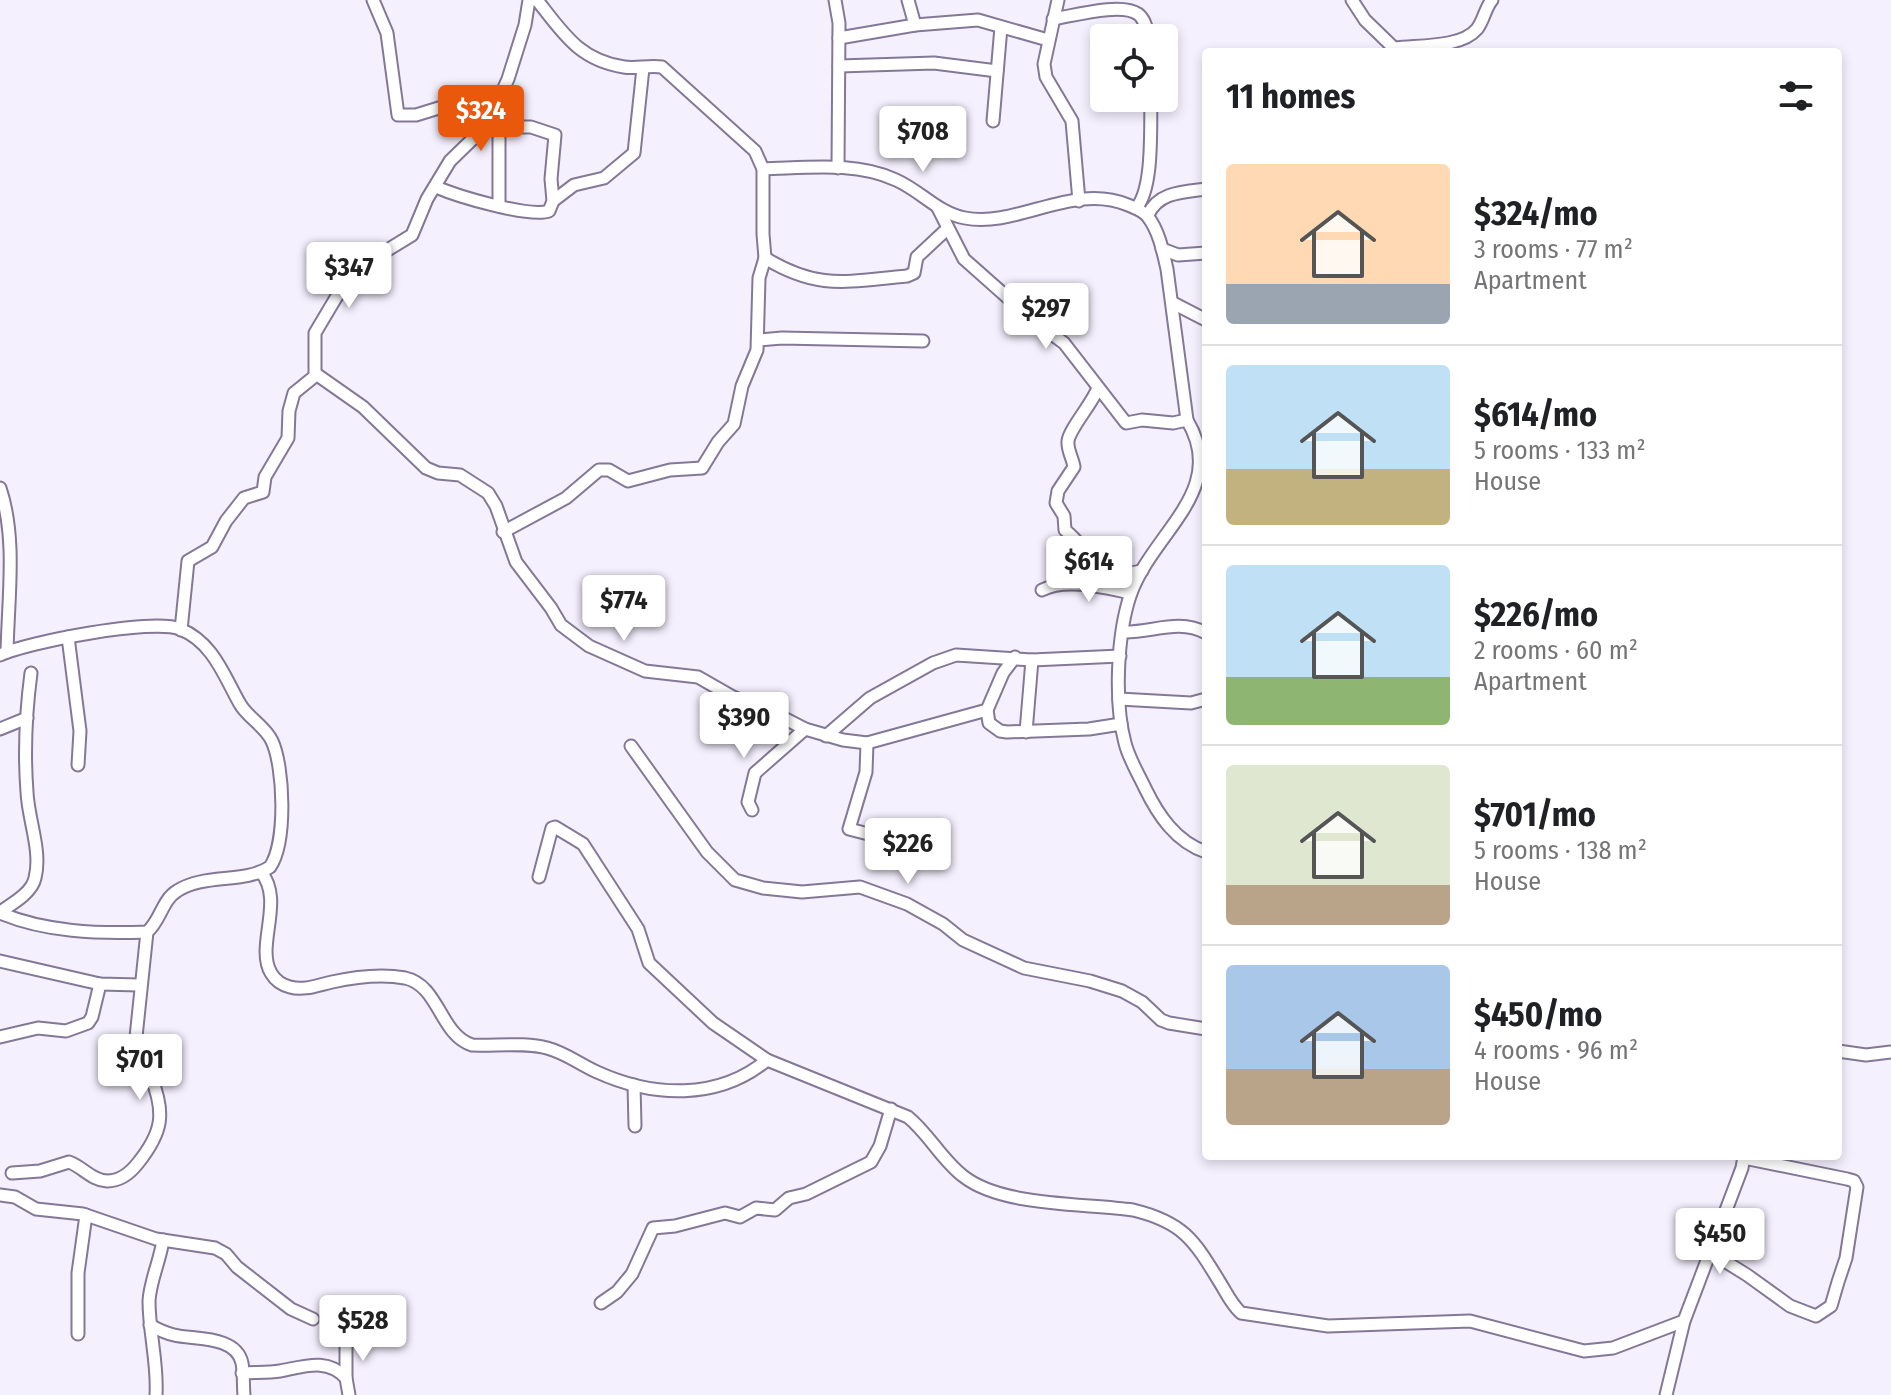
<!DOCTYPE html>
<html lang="en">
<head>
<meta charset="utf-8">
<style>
	:root { --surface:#fff; --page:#f2f2f2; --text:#202124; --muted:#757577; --line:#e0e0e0; --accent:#ea580c }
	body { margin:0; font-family:"Fira Sans Condensed",sans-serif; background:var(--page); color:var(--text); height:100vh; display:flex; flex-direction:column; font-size:30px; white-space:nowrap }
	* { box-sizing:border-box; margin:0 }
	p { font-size:26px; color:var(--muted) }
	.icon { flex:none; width:44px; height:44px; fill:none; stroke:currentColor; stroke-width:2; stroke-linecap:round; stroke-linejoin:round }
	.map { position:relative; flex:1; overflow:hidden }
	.panel { position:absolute; left:1202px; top:48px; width:640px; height:1112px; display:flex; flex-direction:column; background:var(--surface); border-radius:8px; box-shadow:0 4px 12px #0003 }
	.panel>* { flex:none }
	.tools { position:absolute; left:1090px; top:24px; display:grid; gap:16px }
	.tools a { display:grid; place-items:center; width:88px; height:88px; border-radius:8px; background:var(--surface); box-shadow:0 4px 12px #0003; font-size:40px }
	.price { position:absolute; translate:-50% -68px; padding:0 18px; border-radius:8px; background:#fff; color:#222; font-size:26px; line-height:52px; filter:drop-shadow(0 2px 4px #0008) }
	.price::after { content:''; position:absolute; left:50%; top:48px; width:24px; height:18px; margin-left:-12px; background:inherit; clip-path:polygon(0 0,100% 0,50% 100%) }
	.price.selected { background:var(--accent); color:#fff }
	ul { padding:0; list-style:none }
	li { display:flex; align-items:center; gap:24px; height:200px; padding:0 24px }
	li+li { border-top:2px solid var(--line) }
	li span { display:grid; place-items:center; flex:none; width:224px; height:160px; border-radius:8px; color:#555 }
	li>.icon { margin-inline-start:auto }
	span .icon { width:96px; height:96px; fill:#fffc; stroke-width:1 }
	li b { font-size:34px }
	h2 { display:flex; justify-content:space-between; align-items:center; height:96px; padding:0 24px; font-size:34px }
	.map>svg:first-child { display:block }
</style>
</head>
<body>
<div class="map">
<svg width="1891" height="1395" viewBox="0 0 1891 1395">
	<rect width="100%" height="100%" fill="#f5f0fe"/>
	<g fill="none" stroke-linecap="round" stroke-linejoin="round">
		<defs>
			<g id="minor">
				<polyline points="373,0 387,33 398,115 416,115 455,103 496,103"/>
				<polyline points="835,0 839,23 838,168"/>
				<polyline points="908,0 915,25"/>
				<polyline points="1058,0 1044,64 1046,77 1072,121 1079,201"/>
				<polyline points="1352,0 1365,20 1398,52"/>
				<path d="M1053 19C1073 16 1121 2 1138 14 1145 19 1147 30 1149 38"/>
				<polyline points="839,38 915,25 978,20 1048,40"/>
				<path d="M1395 48C1419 45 1461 48 1477 29 1484 20 1485 8 1492 0"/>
				<polyline points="839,66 934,63 997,71"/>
				<polyline points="499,103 499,206"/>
				<polyline points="993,121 1001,27"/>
				<path d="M763 169C805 168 856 161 896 180 921 191 938 213 965 218 1018 228 1073 182 1128 205 1135 208 1144 211 1148 217 1159 231 1163 252 1167 269L1187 420C1229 490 1154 531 1131 593 1117 633 1114 702 1125 743 1129 759 1138 773 1145 788 1158 815 1176 842 1206 852"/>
				<path d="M436 187C457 196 529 218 549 211L553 201 551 179 555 135 531 127H499"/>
				<polyline points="553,201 574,185 604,178 634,153 643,68"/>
				<polyline points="938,208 964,259 1034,321 1064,343 1126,423 1142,420 1173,423 1187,420"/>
				<path d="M1136 208C1154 189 1150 125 1151 98"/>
				<path d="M1148 215C1158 192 1183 192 1206 189"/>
				<polyline points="1162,249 1178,255 1206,253"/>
				<path d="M765 258C819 291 848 281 907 276L914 273 917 257 947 229"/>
				<polyline points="1173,303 1206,320"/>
				<polyline points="758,340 782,338 923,341"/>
				<polyline points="316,374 363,407 426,468 438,473 460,475 488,493 496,506 516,562 551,608 561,625 589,646 645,671 698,677 733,697 772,712 805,729 843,740 867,743 987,710 1003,673 1015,657"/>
				<path d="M1098 388C1092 404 1070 428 1068 441 1067 450 1073 459 1074 467L1058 491 1056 503 1064 516 1065 530C1099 558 1090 582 1142 571"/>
				<path d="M0 488C17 538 8 599 7 652"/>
				<path d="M503 532 566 498 599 470H609L628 481 670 470 702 468 718 442 734 424 742 386 757 350 759 278 765 258 763 234V169L755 151 662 67C649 65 636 69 624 67 579 60 563 33 537 0"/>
				<path d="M1042 590C1066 577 1106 588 1131 593"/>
				<polyline points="181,630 188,561 212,547 226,521 244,498 263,492 265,477 288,438 289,411 294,393 315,376 315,333 337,296 363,265 412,235 427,199 450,161 487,125 508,79 525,25 529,0"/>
				<path d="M1123 632C1152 633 1178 618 1206 633"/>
				<polyline points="68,637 80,731 78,765"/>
				<path d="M0 655C28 642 153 618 180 629 213 642 224 676 240 704 248 718 265 726 272 741 284 767 287 842 270 867 243 884 205 873 177 891 162 900 160 922 147 932 98 934 45 932 0 913"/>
				<polyline points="1119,699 1191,703 1206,699"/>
				<polyline points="987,710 989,723 1000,731 1007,732 1089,729 1121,724"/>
				<polyline points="0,729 27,718"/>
				<polyline points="1026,732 1032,660"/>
				<polyline points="826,736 870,698 933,663 956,655 1032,660 1120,656"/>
				<polyline points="867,743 866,772 849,829 876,836"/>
				<polyline points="631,746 707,852 735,880 763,888 802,892 860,887 907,904 943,924 963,940 1024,968 1090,981 1122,991 1142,1002 1161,1020 1169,1023 1206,1029"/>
				<polyline points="752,810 748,802 755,773 805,729"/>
				<path d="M261 872C285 901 255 946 271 973 275 980 282 985 290 987 304 991 318 985 332 982 355 977 382 974 405 978 439 985 440 1035 472 1045 495 1046 526 1042 547 1048 566 1053 579 1064 597 1072 652 1097 718 1101 767 1060"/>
				<path d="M539 877 552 828 555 827 583 844 638 929 649 963 713 1023 767 1060 908 1117C929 1134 941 1159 963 1176 1002 1207 1084 1203 1133 1210 1183 1222 1194 1240 1219 1281 1226 1292 1231 1304 1241 1313L1328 1326 1470 1321 1584 1351 1613 1348 1684 1321"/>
				<path d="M0 912C12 904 32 893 35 878 42 851 28 819 27 792 24 753 26 711 31 673"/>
				<polyline points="0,961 100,984 139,985"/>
				<polyline points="0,1037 38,1028 66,1031 88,1023 92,1017 100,984"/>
				<polyline points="1838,1051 1866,1055 1891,1052"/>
				<polyline points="634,1085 635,1126"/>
				<path d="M12 1173 40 1171 69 1162C83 1167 91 1180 107 1181 120 1181 131 1172 138 1163 162 1133 166 1114 151 1077 146 1063 138 1052 136 1037L147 932"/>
				<polyline points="0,1195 15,1197 36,1209 83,1214 156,1239 215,1248 226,1254 237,1267 291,1309 313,1319"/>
				<polyline points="1710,1252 1747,1275 1790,1306 1816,1316 1831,1306 1838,1282 1846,1258 1857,1187 1854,1181 1847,1179 1744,1158"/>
				<polyline points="601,1303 617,1292 632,1274 653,1228 675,1226 725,1213 740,1217 756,1208 775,1210 789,1198 806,1194 871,1162 880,1146 891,1109"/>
				<path d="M150 1325C157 1329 165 1333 174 1335 194 1340 236 1335 242 1363 244 1373 243 1385 244 1395"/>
				<polyline points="346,1333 346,1378 349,1395"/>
				<polyline points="78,1334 78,1273 86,1215"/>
				<path d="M242 1373C254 1372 268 1373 280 1371 303 1367 327 1357 346 1378"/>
				<path d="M156 1395C158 1363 149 1333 149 1301 150 1281 160 1261 163 1240"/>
				<polyline points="1666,1395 1684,1321 1742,1168 1744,1156"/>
			</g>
		</defs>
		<use href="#minor" stroke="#837896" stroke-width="15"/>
		<use href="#minor" stroke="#fff" stroke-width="11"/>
	</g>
</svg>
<div class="tools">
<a><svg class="icon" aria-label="locate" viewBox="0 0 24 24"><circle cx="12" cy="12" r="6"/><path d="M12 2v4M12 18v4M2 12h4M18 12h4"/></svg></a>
</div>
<b class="price selected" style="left:481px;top:153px">$324</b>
<b class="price" style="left:923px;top:174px">$708</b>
<b class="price" style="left:349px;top:310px">$347</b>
<b class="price" style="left:1046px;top:351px">$297</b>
<b class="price" style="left:1089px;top:604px">$614</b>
<b class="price" style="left:624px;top:643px">$774</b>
<b class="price" style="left:744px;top:760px">$390</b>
<b class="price" style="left:908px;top:886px">$226</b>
<b class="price" style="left:140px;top:1102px">$701</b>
<b class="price" style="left:1720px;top:1276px">$450</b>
<b class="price" style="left:363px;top:1363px">$528</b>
<section class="panel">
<h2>11 homes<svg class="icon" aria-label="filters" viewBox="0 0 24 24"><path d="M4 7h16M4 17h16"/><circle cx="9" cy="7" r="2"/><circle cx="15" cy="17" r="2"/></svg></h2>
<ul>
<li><span style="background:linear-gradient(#ffd9b3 75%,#9aa5b1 0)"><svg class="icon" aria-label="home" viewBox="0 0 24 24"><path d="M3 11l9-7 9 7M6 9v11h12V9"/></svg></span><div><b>$324/mo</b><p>3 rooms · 77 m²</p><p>Apartment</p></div></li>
<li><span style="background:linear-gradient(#bfe0f5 65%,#c2b280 0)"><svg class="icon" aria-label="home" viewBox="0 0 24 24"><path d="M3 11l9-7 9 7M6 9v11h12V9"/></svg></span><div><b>$614/mo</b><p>5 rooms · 133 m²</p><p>House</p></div></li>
<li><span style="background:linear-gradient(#bfe0f5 70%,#8fb573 0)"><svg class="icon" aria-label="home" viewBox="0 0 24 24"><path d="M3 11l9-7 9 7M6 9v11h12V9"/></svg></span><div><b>$226/mo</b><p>2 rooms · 60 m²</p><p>Apartment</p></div></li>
<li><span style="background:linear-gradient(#dfe7d0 75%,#b9a48a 0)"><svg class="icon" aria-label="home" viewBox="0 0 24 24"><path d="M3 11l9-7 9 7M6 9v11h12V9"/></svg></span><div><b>$701/mo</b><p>5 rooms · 138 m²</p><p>House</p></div></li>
<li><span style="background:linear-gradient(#a9c7e8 65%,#b9a48a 0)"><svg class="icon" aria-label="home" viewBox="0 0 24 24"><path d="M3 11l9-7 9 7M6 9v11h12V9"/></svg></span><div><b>$450/mo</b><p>4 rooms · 96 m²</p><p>House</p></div></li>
</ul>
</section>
</div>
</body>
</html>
